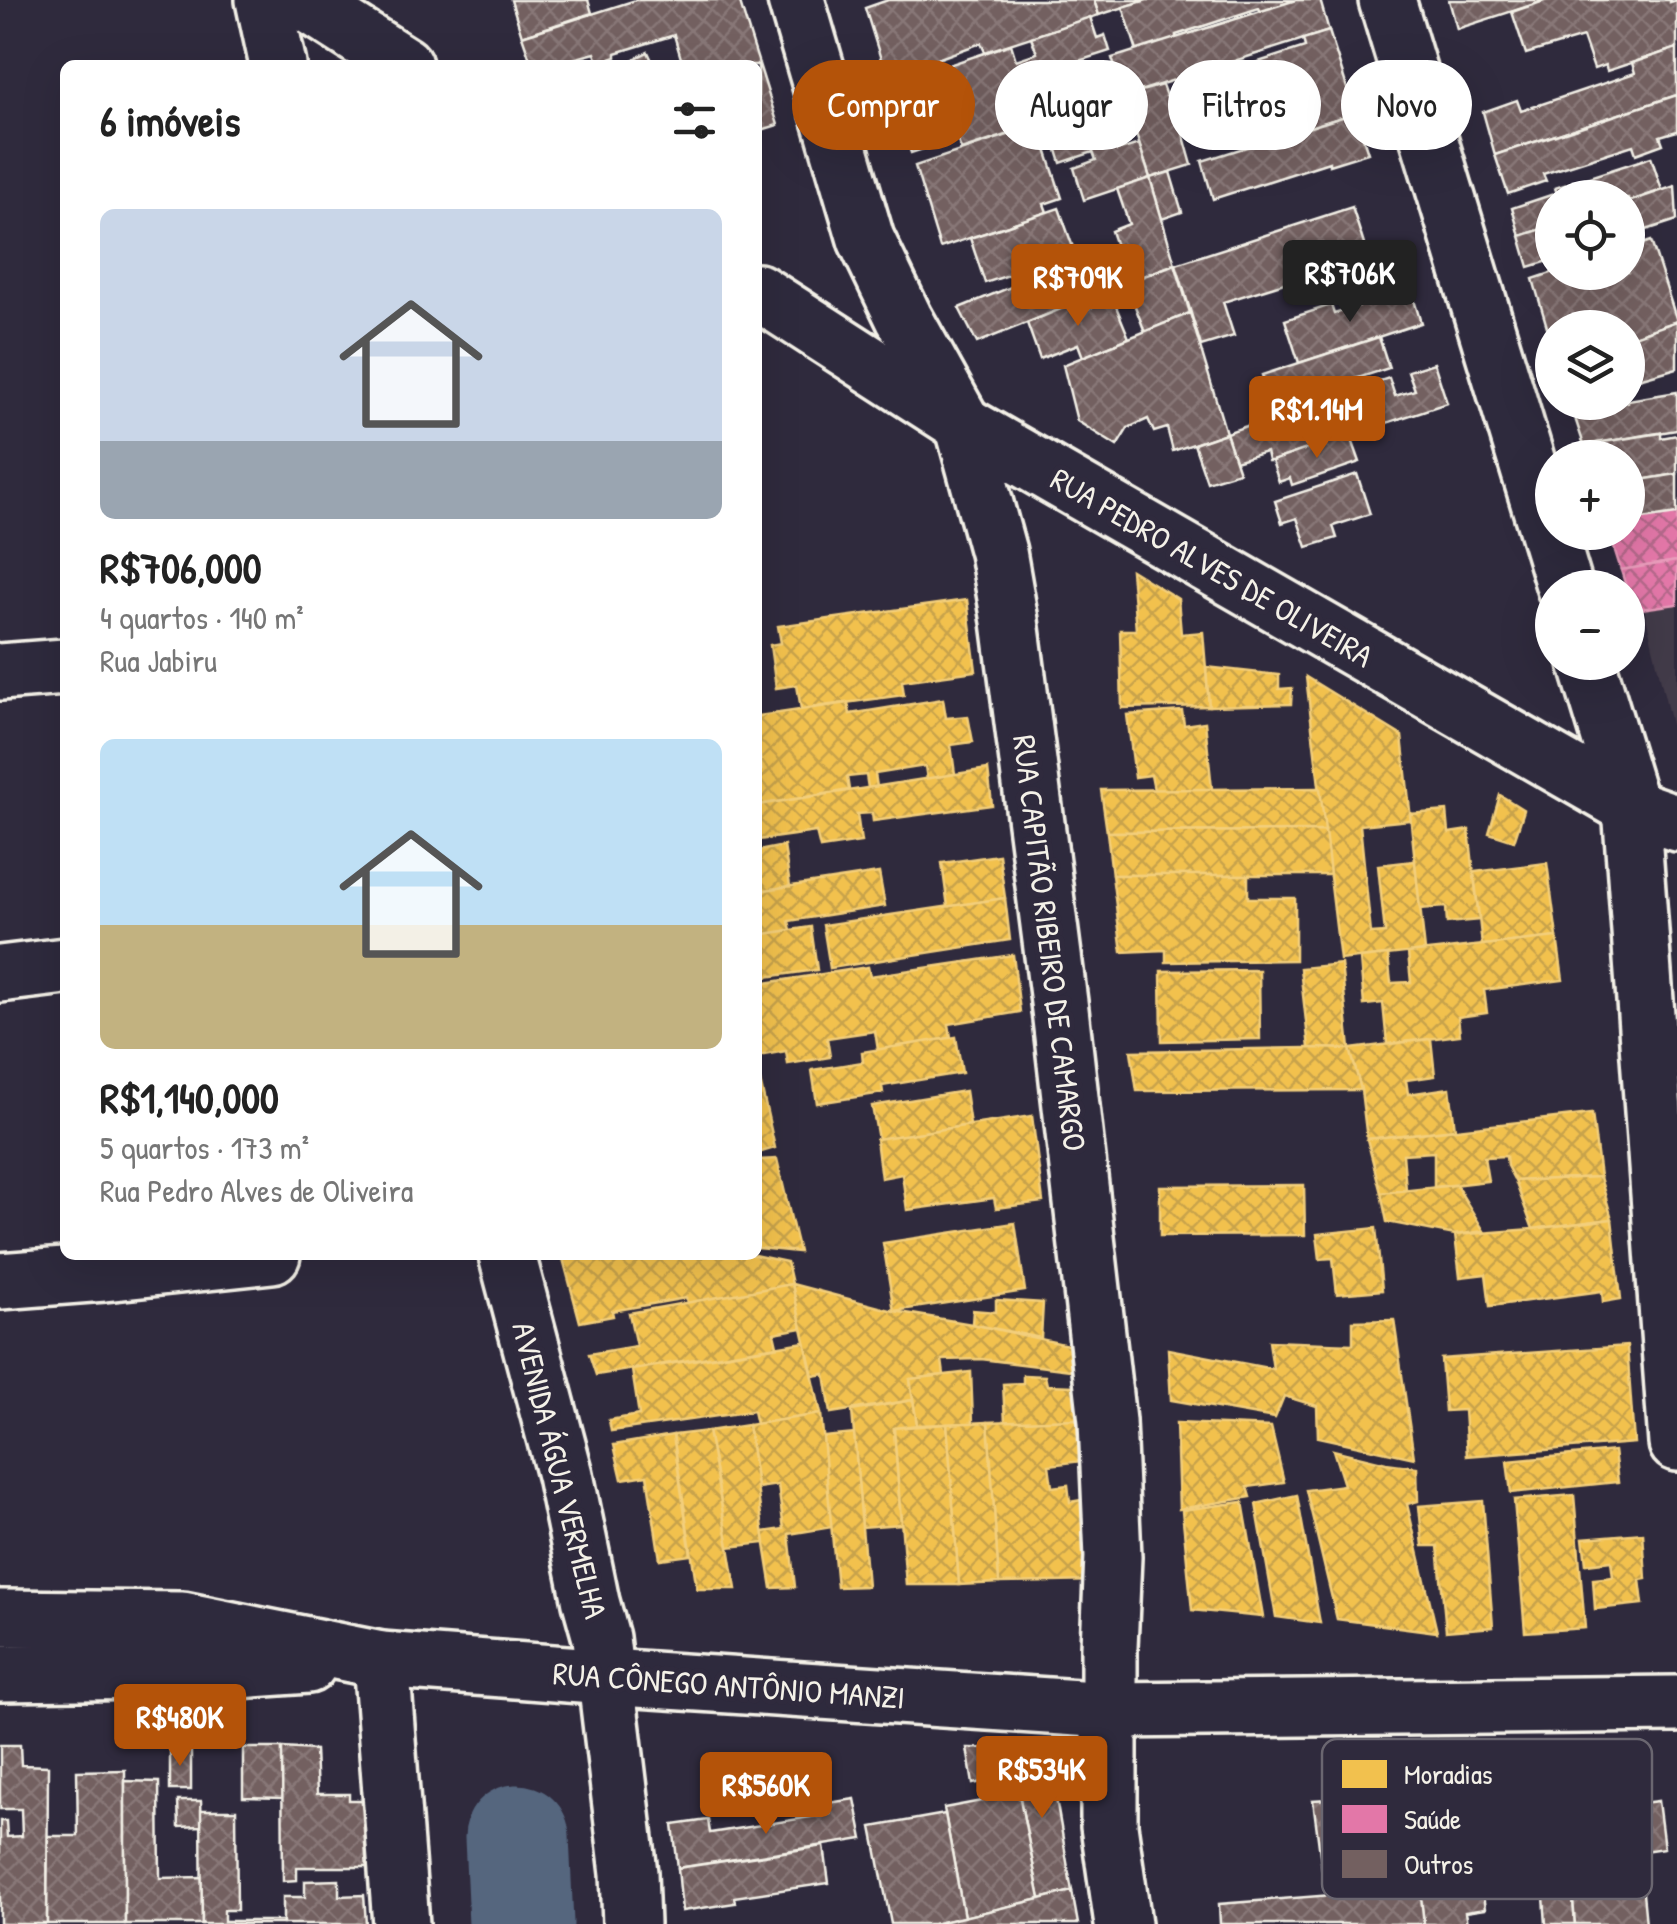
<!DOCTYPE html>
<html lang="pt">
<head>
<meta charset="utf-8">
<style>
	:root { --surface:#fff; --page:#f6f6f6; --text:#222; --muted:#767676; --accent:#b45309 }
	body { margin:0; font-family:"Patrick Hand",sans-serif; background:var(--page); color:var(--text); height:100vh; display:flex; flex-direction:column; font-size:38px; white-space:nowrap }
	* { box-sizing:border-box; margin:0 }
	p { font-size:32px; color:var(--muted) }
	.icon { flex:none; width:55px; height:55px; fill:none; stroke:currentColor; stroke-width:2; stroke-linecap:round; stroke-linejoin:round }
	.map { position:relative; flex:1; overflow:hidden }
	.drawer { position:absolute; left:60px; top:60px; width:702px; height:1200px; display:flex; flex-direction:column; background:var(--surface); border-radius:15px; box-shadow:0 10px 40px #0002 }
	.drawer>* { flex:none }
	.banner { position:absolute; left:792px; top:60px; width:732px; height:90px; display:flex; gap:20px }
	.tools { position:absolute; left:1535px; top:180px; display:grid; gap:20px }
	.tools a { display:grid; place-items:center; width:110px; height:110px; border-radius:50%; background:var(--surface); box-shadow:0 10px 40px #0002; font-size:50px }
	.price { position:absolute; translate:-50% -85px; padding:0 22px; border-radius:10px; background:var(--accent); color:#fff; font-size:32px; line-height:65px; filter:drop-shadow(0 2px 5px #0008) }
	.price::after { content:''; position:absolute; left:50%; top:60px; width:30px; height:22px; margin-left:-15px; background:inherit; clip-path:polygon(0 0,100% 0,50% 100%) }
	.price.selected { background:#222; color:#fff }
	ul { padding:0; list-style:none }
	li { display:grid; align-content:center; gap:20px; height:530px; padding:0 40px }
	li span { display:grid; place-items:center; height:310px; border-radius:15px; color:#555 }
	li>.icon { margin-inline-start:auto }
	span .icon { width:180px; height:180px; fill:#fffc; stroke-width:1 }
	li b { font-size:42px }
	h2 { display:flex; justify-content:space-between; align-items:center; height:120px; padding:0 40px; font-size:42px }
	.chip { padding:0 35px; border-radius:45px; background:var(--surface); box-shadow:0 10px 40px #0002; font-size:35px; line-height:90px }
	.chip.selected { background:var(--accent); color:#fff }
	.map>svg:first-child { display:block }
</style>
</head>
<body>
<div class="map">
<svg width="1677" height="1924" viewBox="0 0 1677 1924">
	<defs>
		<pattern id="homes-cross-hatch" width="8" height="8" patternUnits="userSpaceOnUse" patternTransform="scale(2.5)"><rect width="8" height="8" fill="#f2c14e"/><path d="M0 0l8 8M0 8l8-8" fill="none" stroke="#c8a34c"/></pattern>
		<pattern id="health-cross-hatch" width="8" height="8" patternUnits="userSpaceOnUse" patternTransform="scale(2.5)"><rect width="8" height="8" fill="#e377a8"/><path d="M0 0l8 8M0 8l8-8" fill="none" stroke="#b5698b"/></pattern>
		<pattern id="building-cross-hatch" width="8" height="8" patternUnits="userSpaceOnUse" patternTransform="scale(2.5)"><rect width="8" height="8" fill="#736060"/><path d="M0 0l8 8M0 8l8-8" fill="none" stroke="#877"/></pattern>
	</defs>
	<rect width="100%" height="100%" fill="#2f2a3d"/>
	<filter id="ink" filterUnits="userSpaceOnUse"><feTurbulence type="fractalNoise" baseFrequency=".01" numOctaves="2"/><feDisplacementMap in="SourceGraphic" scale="20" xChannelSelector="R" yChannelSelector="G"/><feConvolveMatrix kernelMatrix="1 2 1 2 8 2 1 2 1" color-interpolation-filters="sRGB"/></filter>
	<g filter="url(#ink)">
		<polygon fill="#433a48" points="1677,542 1677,750 1630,548"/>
		<g fill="url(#homes-cross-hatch)" stroke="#f3cf7c" stroke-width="2.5">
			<polygon points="1131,570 1178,599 1181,634 1203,632 1209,706 1122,708 1120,630 1136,630"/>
			<polygon points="967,600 976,671 902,681 904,695 801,709 797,685 776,688 770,645 781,643 778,626"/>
			<polygon points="1206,667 1279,675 1279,689 1292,688 1291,704 1209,706"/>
			<polygon points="1306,677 1402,736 1411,820 1360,825 1371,934 1385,933 1378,865 1415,861 1425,951 1340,960"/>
			<polygon points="943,699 946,718 968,716 973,742 951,745 955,774 927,779 925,766 875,774 877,787 868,788 866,775 847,777 849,790 758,805 758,771 762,770 759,750 758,750 758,716 848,703 850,714"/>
			<polygon points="1182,711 1184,725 1205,722 1212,789 1154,790 1151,775 1135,777 1127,715"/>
			<polygon points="988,769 992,805 873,821 872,813 857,814 861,842 820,848 816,832 758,840 758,805"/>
			<polygon points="1320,788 1325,831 1107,832 1101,790"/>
			<polygon points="1500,795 1524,810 1514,841 1489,833"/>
			<polygon points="1447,811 1449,833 1469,830 1479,920 1447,923 1446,907 1420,909 1410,814"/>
			<polygon points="1325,831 1330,875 1112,875 1107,832"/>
			<polygon points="784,846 790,886 761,891 758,851"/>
			<polygon points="999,855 1005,898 948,907 942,863"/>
			<polygon points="1547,863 1557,937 1482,945 1474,872"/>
			<polygon points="879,873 885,906 789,921 791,930 758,935 758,891"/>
			<polygon points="1112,875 1248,875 1248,898 1295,898 1295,960 1166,962 1166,950 1122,952"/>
			<polygon points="1005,898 1010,940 830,968 823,925"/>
			<polygon points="811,927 817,970 758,978 758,935"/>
			<polygon points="1557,937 1563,980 1484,990 1487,1013 1458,1017 1460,1035 1387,1044 1383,1003 1364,1005 1360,958 1388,955 1391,983 1411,982 1408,953"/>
			<polygon points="1013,955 1020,1012 949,1024 951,1038 878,1050 875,1031 827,1038 830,1057 788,1064 786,1051 758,1056 758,978 764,977 765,983 868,967 870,976"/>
			<polygon points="1341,964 1350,1049 1309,1048 1300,968"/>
			<polygon points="1259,970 1260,1039 1162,1041 1161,971"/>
			<polygon points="956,1037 962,1073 882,1086 883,1093 817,1103 812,1070 863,1062 862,1052"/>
			<polygon points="1431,1039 1435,1076 1406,1080 1408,1094 1450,1088 1455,1129 1367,1139 1361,1090 1350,1049"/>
			<polygon points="1309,1048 1350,1049 1361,1090 1137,1091 1131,1051"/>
			<polygon points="758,1072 775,1148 758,1153"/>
			<polygon points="965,1091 970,1125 878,1139 872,1106"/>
			<polygon points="1592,1114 1600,1177 1515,1181 1507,1166 1506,1156 1484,1157 1488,1181 1434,1187 1434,1152 1403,1154 1406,1190 1381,1193 1367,1139"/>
			<polygon points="1032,1116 1043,1202 996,1208 994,1198 907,1210 902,1174 881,1178 876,1139"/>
			<polygon points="777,1159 795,1236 799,1252 758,1248 758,1160"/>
			<polygon points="1600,1177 1612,1219 1533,1229 1515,1181"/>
			<polygon points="1304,1185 1305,1235 1160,1236 1160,1186"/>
			<polygon points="1456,1185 1484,1231 1455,1235 1387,1222 1381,1193"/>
			<polygon points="1612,1219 1621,1299 1603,1302 1602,1291 1490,1306 1486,1274 1460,1277 1455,1235 1533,1229"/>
			<polygon points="1015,1223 1025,1291 894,1311 883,1243"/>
			<polygon points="1376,1228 1382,1290 1337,1294 1333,1258 1320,1259 1317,1234"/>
			<polygon points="562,1255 754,1255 787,1262 792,1284 687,1303 686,1298 612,1311 613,1316 580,1322"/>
			<polygon points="792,1284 802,1328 774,1333 777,1346 596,1375 589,1354 636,1346 629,1313"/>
			<polygon points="792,1284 894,1311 972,1324 1068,1345 1071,1370 981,1359 942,1360 944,1375 910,1379 913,1400 831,1413 825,1374 813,1376"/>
			<polygon points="996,1300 1043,1303 1041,1338 972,1324 973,1310 996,1312"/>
			<polygon points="1394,1320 1414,1458 1318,1437 1317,1406 1284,1396 1275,1418 1171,1400 1168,1349 1273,1369 1269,1341 1353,1344 1353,1321"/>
			<polygon points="805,1342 821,1414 756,1424 753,1411 611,1431 609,1420 639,1415 632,1370"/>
			<polygon points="1627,1346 1634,1443 1467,1456 1464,1410 1445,1411 1441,1359"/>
			<polygon points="971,1372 973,1423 917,1425 910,1379"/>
			<polygon points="1023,1375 1045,1376 1047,1385 1074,1386 1077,1419 1005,1422 1003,1384 1023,1383"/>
			<polygon points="913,1400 917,1425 894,1428 901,1524 862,1527 852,1411"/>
			<polygon points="821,1414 832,1527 789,1534 795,1587 772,1588 763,1532 784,1529 778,1485 757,1488 748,1425"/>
			<polygon points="1077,1419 1082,1461 1049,1465 1052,1487 1068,1485 1070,1502 1087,1499 1097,1581 999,1583 988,1422"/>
			<polygon points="988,1422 999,1583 959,1585 947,1424"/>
			<polygon points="1176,1423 1271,1427 1284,1482 1248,1487 1251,1497 1179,1509"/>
			<polygon points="947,1424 959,1585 906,1585 894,1428"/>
			<polygon points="748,1425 765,1543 729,1547 708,1431"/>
			<polygon points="708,1431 729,1547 736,1589 697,1589 673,1435"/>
			<polygon points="854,1434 867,1586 837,1587 823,1437"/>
			<polygon points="673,1435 691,1555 660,1559 647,1475 622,1479 614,1445"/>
			<polygon points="1333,1450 1386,1463 1417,1467 1418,1501 1407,1504 1437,1632 1337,1619 1306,1490 1344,1485"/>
			<polygon points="1614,1451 1618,1482 1511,1493 1507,1461"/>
			<polygon points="1297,1495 1320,1623 1276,1617 1256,1504"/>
			<polygon points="1574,1495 1585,1628 1525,1632 1514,1500"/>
			<polygon points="1483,1501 1493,1627 1446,1631 1438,1546 1423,1546 1419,1506"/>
			<polygon points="1243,1502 1263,1617 1192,1610 1182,1510"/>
			<polygon points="1643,1533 1646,1579 1640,1580 1643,1604 1595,1609 1593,1579 1613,1577 1611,1561 1586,1564 1583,1538"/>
		</g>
		<g fill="url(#health-cross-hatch)" stroke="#e89cbb" stroke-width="2.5">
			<polygon points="1677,514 1677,561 1621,570 1609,532 1628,532 1628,521"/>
			<polygon points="1677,561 1677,604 1633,610 1621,570"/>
		</g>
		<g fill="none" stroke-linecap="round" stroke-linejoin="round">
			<polyline stroke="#54667e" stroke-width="105" points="517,1837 521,1924"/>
		</g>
		<g fill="url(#building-cross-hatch)" stroke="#f4f1e8" stroke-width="2.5">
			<polygon points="511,0 588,0 592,13 522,36"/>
			<polygon points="636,0 739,0 778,125 758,131 758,65 683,65 674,35 616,53 616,57 598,63 595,53 573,59 574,65 532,65 522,36"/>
			<polygon points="888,0 1094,0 1099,15 985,52 981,43 926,63 929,71 889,85 865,8"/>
			<polygon points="1094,0 1147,0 1099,15"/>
			<polygon points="1147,0 1296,0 1261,12 1259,8 1176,35 1176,39 1137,51 1123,7"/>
			<polygon points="1296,0 1320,0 1329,31 1124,96 1112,58"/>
			<polygon points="1449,0 1547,0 1457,29"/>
			<polygon points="1547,0 1670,0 1670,2 1677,0 1677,48 1607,71 1605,65 1594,69 1583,37 1526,54 1512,12"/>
			<polygon points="1090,17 1097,38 1105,35 1110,51 1041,73 1055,119 961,150 957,138 911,153 889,85 1011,44 1016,60 1037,53 1031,37"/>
			<polygon points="1329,31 1355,113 1251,145 1245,125 1238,127 1221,74 1305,47 1303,39"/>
			<polygon points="1677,48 1677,95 1495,155 1483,112 1517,100 1521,111 1635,73 1632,63"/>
			<polygon points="648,52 654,65 622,65"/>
			<polygon points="1162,85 1166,96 1172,94 1192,165 1150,178 1124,96"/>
			<polygon points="1677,95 1677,131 1660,136 1663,144 1636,154 1633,145 1543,174 1546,181 1508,194 1495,155"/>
			<polygon points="1124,96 1136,135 1114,142 1117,151 1139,144 1150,178 1084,200 1074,168 1096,160 1093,152 1061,163 1048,121"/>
			<polygon points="1355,113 1368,153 1329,165 1329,162 1213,199 1202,161"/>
			<polygon points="1038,125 1062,198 1044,204 1047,212 940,248 915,166"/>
			<polygon points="1651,157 1662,190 1628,202 1628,198 1552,198 1552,226 1520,236 1512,208 1557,193 1555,188"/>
			<polygon points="1170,172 1182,212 1162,219 1150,178"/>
			<polygon points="1150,178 1175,264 1140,277 1130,248 1118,252 1111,231 1129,224 1117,189"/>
			<polygon points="1675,186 1677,220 1628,236 1628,202"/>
			<polygon points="1352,207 1368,257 1223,302 1234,336 1201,346 1176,264"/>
			<polygon points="1059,208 1075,253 985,283 970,238"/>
			<polygon points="1552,226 1552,260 1529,267 1520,236"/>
			<polygon points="1651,241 1677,321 1628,338 1628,328 1552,328 1552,344 1533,279 1554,272 1628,272 1628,249"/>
			<polygon points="1095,255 1108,290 977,343 959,308 1023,282 1026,289 1076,269 1074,263"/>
			<polygon points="1175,264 1190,313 1145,332 1126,283"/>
			<polygon points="1411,290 1421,323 1299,363 1285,320 1331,305 1334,314"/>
			<polygon points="1113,299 1129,338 1083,357 1078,344 1040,359 1027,323 1080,301 1085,310"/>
			<polygon points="1190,313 1226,433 1173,451 1167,428 1154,432 1148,419 1128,428 1117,446 1077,421 1063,365"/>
			<polygon points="1677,321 1677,368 1628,382 1628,338"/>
			<polygon points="1379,337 1389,368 1272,406 1262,375"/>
			<polygon points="1434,363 1447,403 1272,461 1268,461 1266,452 1235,461 1226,433 1302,407 1304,413 1334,402 1333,396 1389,378 1395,396 1415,390 1408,371"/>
			<polygon points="1677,392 1677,430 1584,445 1572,409 1628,402 1628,400"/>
			<polygon points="1570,402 1609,402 1609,403 1572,409"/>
			<polygon points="1226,433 1239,472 1207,482 1194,444"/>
			<polygon points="1661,433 1661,438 1677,435 1677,474 1628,482 1628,458 1587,458 1584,445"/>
			<polygon points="1350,434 1360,462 1292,485 1290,478 1279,482 1272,461"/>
			<polygon points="1357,474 1370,514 1333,526 1337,538 1307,547 1297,518 1282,523 1275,501"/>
			<polygon points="1677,474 1677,514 1628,521 1628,482"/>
			<polygon points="0,1745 20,1745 21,1765 48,1766 47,1924 0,1924 0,1821 6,1821 7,1837 22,1836 21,1809 0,1809"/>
			<rect x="170" y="1747" width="21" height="43"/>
			<polygon points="243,1748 282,1748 283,1798 243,1797"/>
			<polygon points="282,1748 315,1750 317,1794 349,1794 349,1800 369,1800 371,1867 297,1867 297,1880 283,1881"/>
			<polygon points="967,1748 1010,1749 1015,1775 973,1784"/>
			<polygon points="1010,1749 1044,1749 1052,1775 1072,1891 1040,1899"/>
			<polygon points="1500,1764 1539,1766 1541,1790 1564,1789 1575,1924 1546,1924 1542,1869 1508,1873"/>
			<polygon points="1562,1767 1606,1769 1611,1807 1658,1801 1664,1848 1570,1862"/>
			<polygon points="125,1770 125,1924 47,1924 48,1836 78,1836 77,1771"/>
			<polygon points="125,1781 159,1782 160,1878 202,1877 202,1924 125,1924"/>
			<polygon points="1449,1786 1460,1869 1479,1866 1485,1909 1465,1912 1467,1924 1424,1924 1407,1791"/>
			<polygon points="1019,1794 1040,1899 964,1917 944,1808"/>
			<polygon points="1408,1794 1420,1888 1353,1894 1351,1873 1323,1877 1313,1800"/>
			<polygon points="855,1799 863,1839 678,1868 673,1825 708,1820 710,1833 830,1814 828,1803"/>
			<polygon points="178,1801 201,1801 202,1826 179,1827"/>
			<polygon points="201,1810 236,1810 237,1910 224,1910 224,1921 283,1921 283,1924 202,1924"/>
			<polygon points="945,1814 964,1917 933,1924 891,1924 872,1827"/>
			<polygon points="824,1846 829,1883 734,1897 735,1903 682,1911 678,1868"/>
			<polygon points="1639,1852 1646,1924 1575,1924 1570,1862"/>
			<polygon points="339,1880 339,1896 364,1895 366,1924 283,1924 283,1897 305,1897 305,1881"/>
			<polygon points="1420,1888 1424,1924 1220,1924 1219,1904"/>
			<polygon points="1072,1891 1078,1924 933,1924 1040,1899"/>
		</g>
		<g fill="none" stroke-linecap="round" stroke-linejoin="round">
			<defs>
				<g id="minor">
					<polyline points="264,0 278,65"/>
					<polyline points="302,0 404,65"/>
					<polyline points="796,0 866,239 904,318 963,424 998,552 1010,621 1060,1010 1107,1421 1113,1557 1109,1647 1109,1826 1123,1924"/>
					<polyline points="1387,0 1565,588"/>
					<polyline points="758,292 963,424 1631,807 1677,823"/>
					<polyline points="1587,662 1631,807 1677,1443"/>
					<polyline points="0,672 65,667"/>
					<polyline points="0,974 65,966"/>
					<polyline points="507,1255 565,1475 591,1602 601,1638 629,1873 631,1924"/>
					<polyline points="0,1281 104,1273 272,1255"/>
					<polyline points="0,1618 182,1620 381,1660 607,1677 1109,1710 1677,1704"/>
					<polyline points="381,1660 401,1924"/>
					<polyline points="0,1673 239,1670 308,1665"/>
				</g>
			</defs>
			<use href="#minor" stroke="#f4f1e8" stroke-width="62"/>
			<use href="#minor" stroke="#2f2a3d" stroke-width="55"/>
		</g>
	</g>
	<g text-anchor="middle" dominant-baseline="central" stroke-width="10" stroke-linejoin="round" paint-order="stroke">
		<g font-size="32" fill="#f4f1e8" stroke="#2f2a3d">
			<text transform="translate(1212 567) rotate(30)">RUA PEDRO ALVES DE OLIVEIRA</text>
			<text transform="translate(1050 943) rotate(83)">RUA CAPITÃO RIBEIRO DE CAMARGO</text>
			<text transform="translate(560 1470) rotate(76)">AVENIDA ÁGUA VERMELHA</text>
			<text transform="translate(729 1685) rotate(4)">RUA CÔNEGO ANTÔNIO MANZI</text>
		</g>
	</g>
	<rect x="1322" y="1739" width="330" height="160" rx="15" fill="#2f2a3d" stroke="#6a6670" stroke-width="2.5"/>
	<rect x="1342" y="1760" width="45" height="28" fill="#f2c14e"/>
	<rect x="1342" y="1805" width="45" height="28" fill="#e377a8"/>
	<rect x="1342" y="1850" width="45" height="28" fill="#736060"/>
	<g font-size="28" fill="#f4f1e8">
		<text x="1404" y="1784">Moradias</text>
		<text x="1404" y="1829">Saúde</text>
		<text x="1404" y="1874">Outros</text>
	</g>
</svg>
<div class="tools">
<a><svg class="icon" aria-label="locate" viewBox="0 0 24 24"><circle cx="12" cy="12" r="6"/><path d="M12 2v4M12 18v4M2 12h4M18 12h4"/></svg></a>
<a><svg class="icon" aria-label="layers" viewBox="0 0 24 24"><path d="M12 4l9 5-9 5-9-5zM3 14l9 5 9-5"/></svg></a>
<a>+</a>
<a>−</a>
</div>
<b class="price selected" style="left:1350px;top:325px">R$706K</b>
<b class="price" style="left:1078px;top:329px">R$709K</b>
<b class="price" style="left:1317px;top:461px">R$1.14M</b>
<b class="price" style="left:180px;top:1769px">R$480K</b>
<b class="price" style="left:1042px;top:1821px">R$534K</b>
<b class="price" style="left:766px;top:1837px">R$560K</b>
<div class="banner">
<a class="chip selected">Comprar</a>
<a class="chip">Alugar</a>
<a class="chip">Filtros</a>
<a class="chip">Novo</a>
</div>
<section class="drawer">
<h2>6 imóveis<svg class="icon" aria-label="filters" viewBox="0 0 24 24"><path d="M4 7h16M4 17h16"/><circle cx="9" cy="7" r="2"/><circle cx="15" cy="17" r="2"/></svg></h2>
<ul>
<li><span style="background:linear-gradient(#c9d6e8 75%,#9aa5b1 0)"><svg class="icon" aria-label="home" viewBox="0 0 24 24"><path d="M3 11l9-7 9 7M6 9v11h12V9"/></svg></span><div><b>R$706,000</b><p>4 quartos · 140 m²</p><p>Rua Jabiru</p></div></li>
<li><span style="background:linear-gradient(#bfe0f5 60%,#c2b280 0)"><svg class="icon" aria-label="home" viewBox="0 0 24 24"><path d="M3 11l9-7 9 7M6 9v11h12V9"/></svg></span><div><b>R$1,140,000</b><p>5 quartos · 173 m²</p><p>Rua Pedro Alves de Oliveira</p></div></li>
</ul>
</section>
</div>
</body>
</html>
